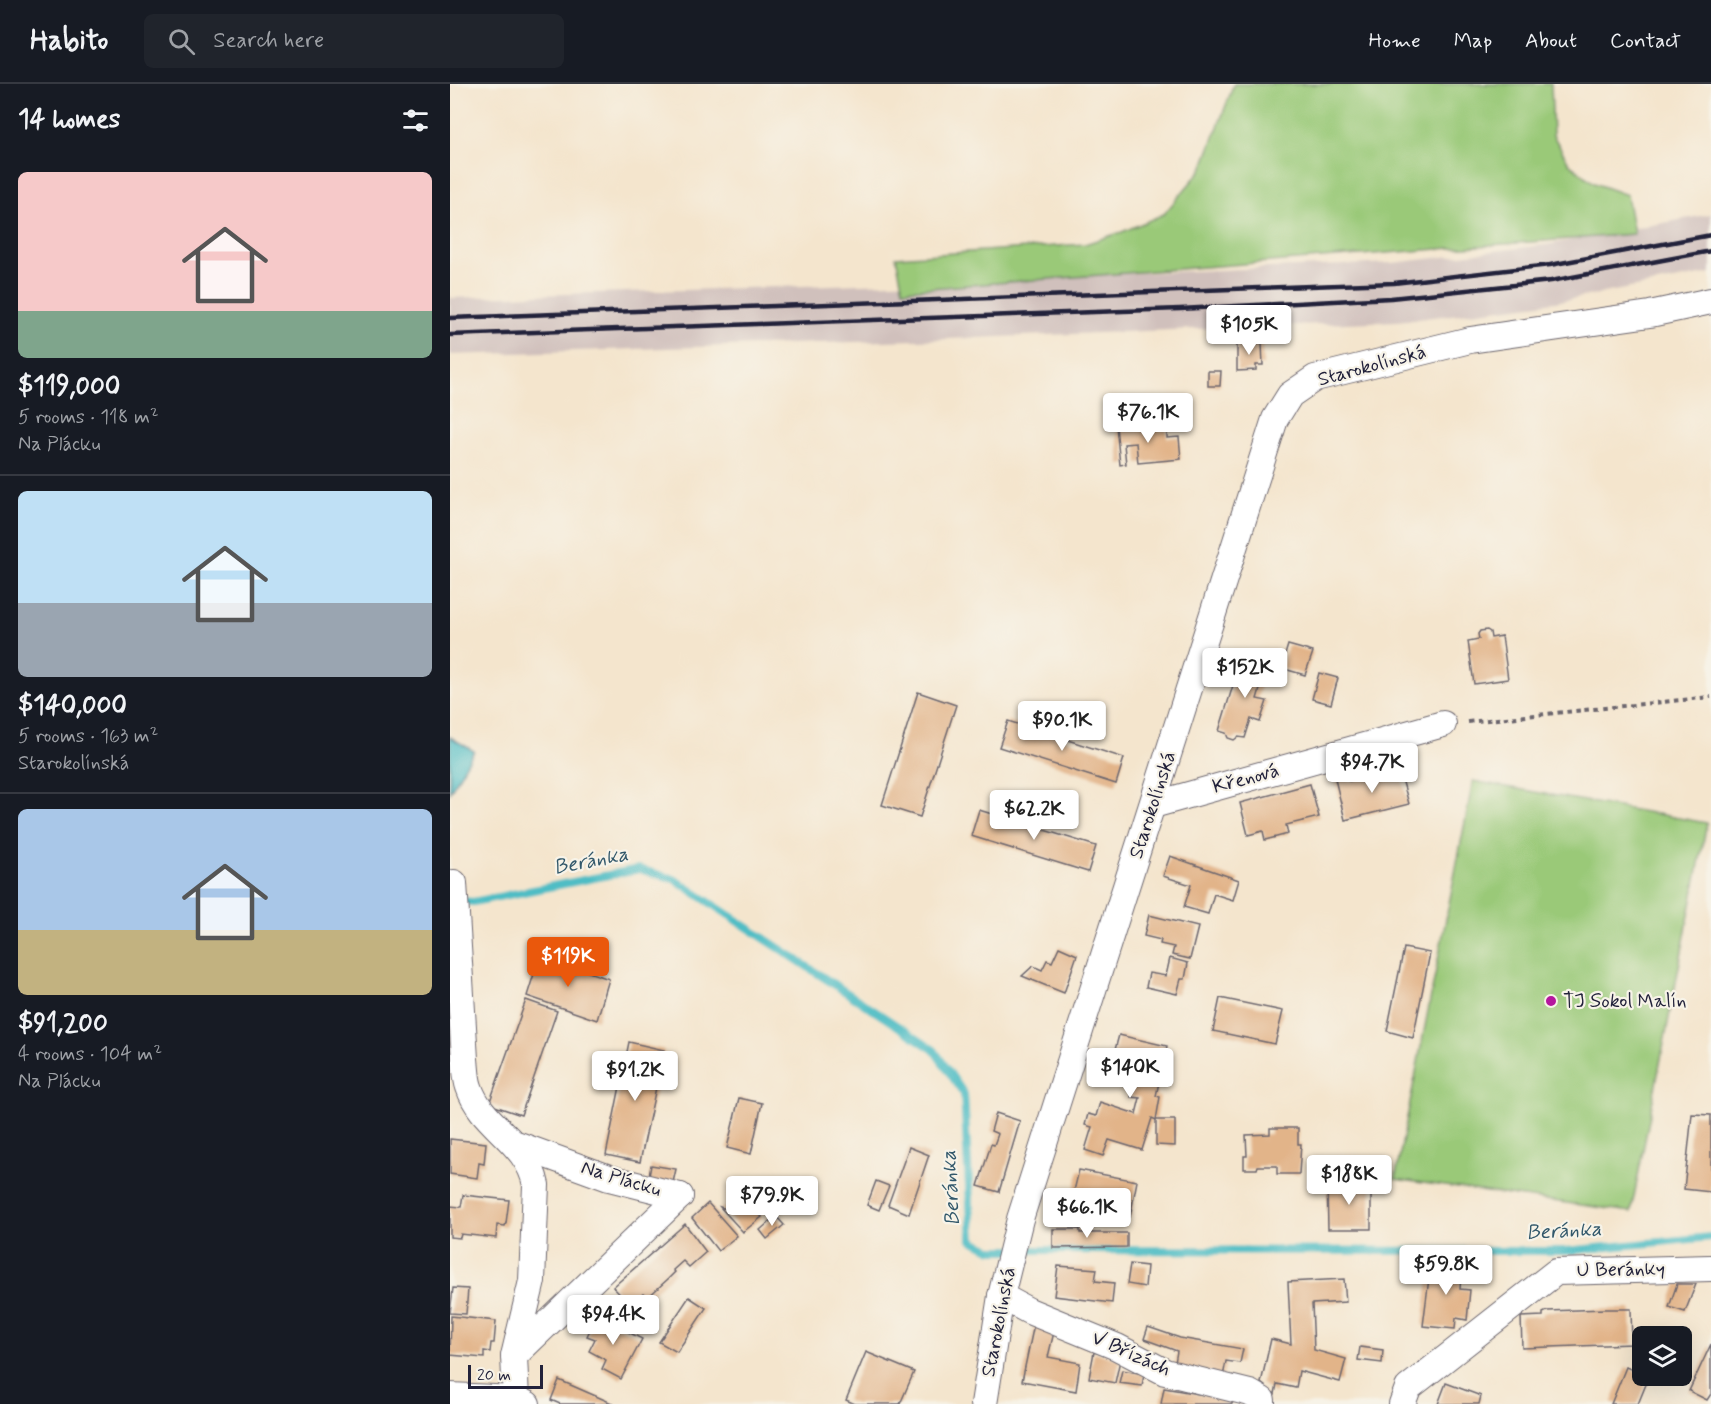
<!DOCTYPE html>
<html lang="en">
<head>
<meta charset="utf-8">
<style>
	:root { --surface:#171b24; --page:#20242c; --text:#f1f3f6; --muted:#9ea1a6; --line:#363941; --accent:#ea580c }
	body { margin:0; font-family:Mynerve,sans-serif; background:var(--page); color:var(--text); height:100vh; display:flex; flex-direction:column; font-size:22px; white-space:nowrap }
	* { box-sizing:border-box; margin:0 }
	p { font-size:20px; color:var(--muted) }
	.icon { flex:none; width:33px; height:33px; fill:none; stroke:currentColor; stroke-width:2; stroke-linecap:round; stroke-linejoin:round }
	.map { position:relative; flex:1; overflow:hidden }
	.sheet { display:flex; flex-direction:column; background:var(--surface); width:450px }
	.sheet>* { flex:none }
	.fabs { position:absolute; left:1182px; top:1242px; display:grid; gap:12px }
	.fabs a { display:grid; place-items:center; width:60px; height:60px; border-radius:9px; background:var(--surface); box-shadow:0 6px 24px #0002; font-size:30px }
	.scale { position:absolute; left:18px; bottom:15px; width:75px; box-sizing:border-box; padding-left:6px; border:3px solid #22223b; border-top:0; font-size:16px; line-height:21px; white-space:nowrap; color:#22223b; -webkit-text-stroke:4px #f7f3e8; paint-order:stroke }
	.price { position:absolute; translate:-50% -51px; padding:0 14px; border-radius:6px; background:#fff; color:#222; font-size:20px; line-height:39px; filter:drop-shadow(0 2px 3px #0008) }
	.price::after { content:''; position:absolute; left:50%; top:36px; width:18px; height:14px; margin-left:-9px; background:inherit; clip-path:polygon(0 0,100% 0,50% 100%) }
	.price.active { background:var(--accent); color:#fff }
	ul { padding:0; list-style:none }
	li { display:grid; align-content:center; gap:12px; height:318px; padding:0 18px }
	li+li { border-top:2px solid var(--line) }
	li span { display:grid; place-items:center; height:186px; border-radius:9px; color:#555 }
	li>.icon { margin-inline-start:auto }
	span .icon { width:108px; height:108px; fill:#fffc; stroke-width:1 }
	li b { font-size:26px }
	h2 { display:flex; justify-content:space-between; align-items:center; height:72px; padding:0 18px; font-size:26px }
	header { display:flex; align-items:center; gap:36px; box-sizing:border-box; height:84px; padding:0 30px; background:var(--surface); border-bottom:2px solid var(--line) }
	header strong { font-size:28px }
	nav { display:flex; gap:33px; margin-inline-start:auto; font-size:21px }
	.search { width:420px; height:54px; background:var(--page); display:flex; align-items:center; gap:15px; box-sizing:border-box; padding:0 21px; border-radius:9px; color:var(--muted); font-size:22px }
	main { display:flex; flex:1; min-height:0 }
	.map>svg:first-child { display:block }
</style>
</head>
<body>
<header>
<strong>Habito</strong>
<div class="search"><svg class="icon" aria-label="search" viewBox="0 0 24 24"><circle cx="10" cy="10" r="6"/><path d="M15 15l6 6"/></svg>Search here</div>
<nav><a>Home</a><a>Map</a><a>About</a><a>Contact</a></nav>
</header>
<main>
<section class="sheet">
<h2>14 homes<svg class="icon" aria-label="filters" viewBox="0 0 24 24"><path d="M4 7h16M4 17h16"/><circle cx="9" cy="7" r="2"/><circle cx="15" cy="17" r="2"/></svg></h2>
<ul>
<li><span style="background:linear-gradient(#f6c9c9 75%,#7fa58c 0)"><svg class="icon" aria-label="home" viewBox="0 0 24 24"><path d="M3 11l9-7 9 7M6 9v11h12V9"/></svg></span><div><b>$119,000</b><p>5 rooms · 118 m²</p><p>Na Plácku</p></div></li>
<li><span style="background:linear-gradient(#bfe0f5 60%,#9aa5b1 0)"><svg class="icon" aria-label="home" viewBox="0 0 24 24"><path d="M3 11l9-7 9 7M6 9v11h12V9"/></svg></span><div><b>$140,000</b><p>5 rooms · 163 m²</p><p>Starokolínská</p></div></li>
<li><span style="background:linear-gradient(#a9c7e8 65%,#c2b280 0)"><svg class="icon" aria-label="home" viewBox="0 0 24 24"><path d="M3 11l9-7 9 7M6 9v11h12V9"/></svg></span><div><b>$91,200</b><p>4 rooms · 104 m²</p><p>Na Plácku</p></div></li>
</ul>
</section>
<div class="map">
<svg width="1261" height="1320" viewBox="0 0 1261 1320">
	<rect width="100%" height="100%" fill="#f7f3e8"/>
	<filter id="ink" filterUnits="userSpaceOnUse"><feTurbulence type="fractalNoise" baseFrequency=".0167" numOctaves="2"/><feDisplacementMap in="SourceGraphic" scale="12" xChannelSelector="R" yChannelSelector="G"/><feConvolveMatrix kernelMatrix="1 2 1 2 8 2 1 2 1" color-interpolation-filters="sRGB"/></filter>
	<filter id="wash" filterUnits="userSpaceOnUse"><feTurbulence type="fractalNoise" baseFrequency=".008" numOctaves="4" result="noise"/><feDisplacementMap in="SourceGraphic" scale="24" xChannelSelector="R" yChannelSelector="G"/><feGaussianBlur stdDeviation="1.35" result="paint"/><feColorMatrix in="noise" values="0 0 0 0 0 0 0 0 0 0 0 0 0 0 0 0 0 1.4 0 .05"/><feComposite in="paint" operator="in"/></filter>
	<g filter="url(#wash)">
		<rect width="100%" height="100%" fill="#f4e5cd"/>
		<polygon fill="#d0c0bc" points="1261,130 1261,189 1105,218 1028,228 947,237 498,255 0,271 0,214 496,197 943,179 1096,161"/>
		<g fill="#9ac978" stroke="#5e765a" stroke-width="1.5">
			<polygon points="784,0 1101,0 1103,51 1119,79 1144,99 1177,111 1184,150 453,206 446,173 635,160 672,148 714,130 752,85"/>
			<polygon points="1023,697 1257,739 1181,1128 945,1095"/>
		</g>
		<polygon fill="#4fbdc5" stroke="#387080" stroke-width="1.5" points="0,653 24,667 0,708"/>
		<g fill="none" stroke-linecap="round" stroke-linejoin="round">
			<polyline stroke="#4fbdc5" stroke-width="8" points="10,817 23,818 189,785 224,795 484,966 514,1010 522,1156 542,1166 1116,1167 1261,1153"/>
		</g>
		<g id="blocks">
			<g fill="#e2b489">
				<polygon points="787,259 812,260 813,281 806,281 806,286 787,287"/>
				<polygon points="758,287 771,287 770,302 758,302"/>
				<polygon points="700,339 701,347 717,346 717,354 729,353 731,375 688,379 686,359 674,360 676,380 670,381 666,342"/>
				<polygon points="1037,546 1040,548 1041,554 1052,552 1058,595 1024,600 1018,557 1029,555 1028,550 1030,547"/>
				<polygon points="838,561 863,568 855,591 831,584"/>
				<polygon points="792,572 818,579 807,615 817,617 810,638 801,635 795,654 788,653 784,656 778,654 776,649 769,647"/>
				<polygon points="869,589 888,594 881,620 862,615"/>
				<polygon points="468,608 506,621 470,733 432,721"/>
				<polygon points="558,637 674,674 666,700 549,663"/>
				<polygon points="949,684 959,720 895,736 885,695 897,691 899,697"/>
				<polygon points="860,700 869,733 836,741 838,750 815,756 813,747 798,751 790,719"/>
				<polygon points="529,726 646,762 638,788 521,752"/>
				<polygon points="720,772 789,796 783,816 764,810 758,830 734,823 741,801 713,792"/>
				<polygon points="699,831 748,843 740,875 722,871 724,863 710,860 711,856 694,852"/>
				<polygon points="609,863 627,871 614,909 572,892 583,882 592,886 597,876 602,878"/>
				<polygon points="954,864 980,869 963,954 937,947"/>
				<polygon points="90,871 159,895 147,936 77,912"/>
				<polygon points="720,874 738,879 735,895 731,895 727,910 696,903 699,889 716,892"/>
				<polygon points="770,914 833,927 825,960 763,947"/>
				<polygon points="76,916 107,927 71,1031 39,1020"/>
				<polygon points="669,951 717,962 706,1012 710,1013 706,1036 702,1034 692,1066 659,1056 653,1072 635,1066 642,1043 635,1041 638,1030 646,1032 650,1018 686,1030 690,1014 681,1013 688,982 662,977"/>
				<polygon points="179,958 214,966 190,1078 156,1071"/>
				<polygon points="289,1014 312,1019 301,1070 277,1064"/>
				<polygon points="546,1029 570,1037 549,1108 528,1102 541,1060 544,1061 548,1050 541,1047"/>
				<polygon points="1242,1030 1261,1031 1261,1108 1234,1105"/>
				<polygon points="706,1036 725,1036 725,1062 706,1061"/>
				<polygon points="820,1044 848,1044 848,1060 851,1060 849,1090 827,1090 827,1082 808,1082 807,1085 794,1085 794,1072 797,1072 796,1051 820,1050"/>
				<polygon points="0,1055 36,1059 34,1080 29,1079 27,1094 0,1090"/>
				<polygon points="459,1063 479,1071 459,1130 438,1121"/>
				<polygon points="201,1081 226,1085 222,1103 198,1098"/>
				<polygon points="629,1086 687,1097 680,1133 662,1129 665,1115 624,1107"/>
				<polygon points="426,1097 439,1102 429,1126 417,1121"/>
				<polygon points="877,1099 921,1099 921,1145 878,1145"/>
				<polygon points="13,1111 59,1116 56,1139 55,1142 47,1141 46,1154 11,1150 10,1154 0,1153 0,1122 11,1123"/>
				<polygon points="283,1113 299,1119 312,1133 293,1148 270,1123 277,1125 279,1116"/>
				<polygon points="258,1119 287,1152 268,1167 242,1134"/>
				<polygon points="326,1132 334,1141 317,1155 310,1146"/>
				<polygon points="235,1140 256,1168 239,1183 233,1177 223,1186 225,1188 218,1195 197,1214 193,1210 180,1221 163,1203"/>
				<polygon points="603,1145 630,1145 630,1149 677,1149 677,1163 603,1164"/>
				<polygon points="981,1178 1012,1179 1010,1205 1020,1206 1017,1236 1006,1234 1005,1245 973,1242"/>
				<polygon points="680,1180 697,1182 695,1203 677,1200"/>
				<polygon points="608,1182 647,1185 645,1197 664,1199 662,1219 604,1212"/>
				<polygon points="894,1195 896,1218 862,1220 864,1266 896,1275 890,1298 849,1287 846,1304 827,1300 825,1310 811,1299 821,1255 841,1260 838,1198"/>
				<polygon points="1227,1200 1246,1200 1235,1228 1219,1223"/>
				<polygon points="3,1204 18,1205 16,1230 0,1229"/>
				<polygon points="239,1213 256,1224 227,1268 209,1258"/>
				<polygon points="1156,1225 1181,1225 1182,1260 1072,1264 1071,1233 1093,1232 1093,1229 1097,1227"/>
				<polygon points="1,1232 46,1237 44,1259 41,1259 40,1268 34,1267 34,1274 0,1271"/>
				<polygon points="147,1232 192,1255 171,1295 152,1285 156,1276 139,1267 145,1255 137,1252"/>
				<polygon points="584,1240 604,1248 598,1273 630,1279 626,1307 572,1297"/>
				<polygon points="698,1243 730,1254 793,1265 790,1279 776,1277 773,1293 724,1285 727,1267 694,1255"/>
				<polygon points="1261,1260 1261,1310 1257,1316 1239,1307"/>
				<polygon points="910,1263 933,1266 932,1279 908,1276"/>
				<polygon points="416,1268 464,1288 450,1320 405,1320 396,1316"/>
				<polygon points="644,1268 670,1276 665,1299 639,1294"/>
				<polygon points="1176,1283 1192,1290 1192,1292 1199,1293 1188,1320 1161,1320"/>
				<polygon points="672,1286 694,1290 692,1302 669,1299"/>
				<polygon points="109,1296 164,1320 110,1320 101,1316"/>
				<polygon points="996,1299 1031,1312 1029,1320 988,1320"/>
				<polygon points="714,1304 783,1316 782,1320 711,1320"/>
			</g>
		</g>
	</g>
	<g filter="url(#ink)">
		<use href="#blocks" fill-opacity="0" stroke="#6c666e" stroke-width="1.5"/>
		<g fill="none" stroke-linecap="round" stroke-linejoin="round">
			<defs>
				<g id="minor">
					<polyline points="703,721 993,640"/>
					<path d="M4 799 15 975C16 984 16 995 19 1003 32 1043 77 1056 86 1101L82 1197 64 1272 66 1315"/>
					<polyline points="66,1060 159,1094 230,1112"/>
					<polyline points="551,1212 579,1227 667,1263 715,1288 800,1309 812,1316 812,1320"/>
					<polyline points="64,1272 230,1112"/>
					<polyline points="0,1312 66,1315 77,1320"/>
					<polyline points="534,1320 551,1212 570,1135 825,335 840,311 865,294 1020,256 1200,230 1261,217"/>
					<polyline points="952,1320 958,1304 1106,1188 1261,1184"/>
				</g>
			</defs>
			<use href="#minor" stroke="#6c666e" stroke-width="28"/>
			<polyline stroke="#6c666e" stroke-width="4" stroke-dasharray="4.5 4.5" stroke-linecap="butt" points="1018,638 1261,613"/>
			<use href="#minor" stroke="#fff" stroke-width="26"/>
			<g stroke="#22223b" stroke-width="4.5">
				<polyline points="0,234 944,199 1100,181 1261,151"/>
				<polyline points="0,251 730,225 941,214 1101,197 1261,167"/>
			</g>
		</g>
	</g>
	<circle fill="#b5179e" stroke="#f7f3e8" stroke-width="2" cx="1101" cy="917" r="6"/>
	<g text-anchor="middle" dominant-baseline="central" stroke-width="4.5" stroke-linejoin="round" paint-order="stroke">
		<g font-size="20" fill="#22223b" stroke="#f7f3e8">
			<text transform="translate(922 282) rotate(-15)">Starokolínská</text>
			<text transform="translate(796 695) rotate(-15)">Křenová</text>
			<text transform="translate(703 721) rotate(-72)">Starokolínská</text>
			<text transform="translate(171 1095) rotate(17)">Na Plácku</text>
			<text transform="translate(1171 1186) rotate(-1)">U Beránky</text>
			<text transform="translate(549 1238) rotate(-79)">Starokolínská</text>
			<text transform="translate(681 1270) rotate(24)">V Břízách</text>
		</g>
		<g font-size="20" fill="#22223b" stroke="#f7f3e8" text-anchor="start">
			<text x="1113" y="917">TJ Sokol Malín</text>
		</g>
		<g font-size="21" font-style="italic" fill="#32586b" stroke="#f7f3e8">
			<text transform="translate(141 777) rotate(-11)">Beránka</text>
			<text transform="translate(501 1104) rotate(-93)">Beránka</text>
			<text transform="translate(1114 1147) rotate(-3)">Beránka</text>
		</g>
	</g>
</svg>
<div class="fabs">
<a><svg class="icon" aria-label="layers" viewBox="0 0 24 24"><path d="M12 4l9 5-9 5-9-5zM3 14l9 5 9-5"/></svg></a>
</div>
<div class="scale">20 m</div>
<b class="price" style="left:799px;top:272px">$105K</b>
<b class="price" style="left:698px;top:360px">$76.1K</b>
<b class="price" style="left:795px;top:615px">$152K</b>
<b class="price" style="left:612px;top:668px">$90.1K</b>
<b class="price" style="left:922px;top:710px">$94.7K</b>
<b class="price" style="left:584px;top:757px">$62.2K</b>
<b class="price active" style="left:118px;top:904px">$119K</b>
<b class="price" style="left:680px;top:1015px">$140K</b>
<b class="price" style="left:185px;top:1018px">$91.2K</b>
<b class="price" style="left:899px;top:1122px">$188K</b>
<b class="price" style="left:322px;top:1143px">$79.9K</b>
<b class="price" style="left:637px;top:1155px">$66.1K</b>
<b class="price" style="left:996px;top:1212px">$59.8K</b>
<b class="price" style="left:163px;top:1262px">$94.4K</b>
</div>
</main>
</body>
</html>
